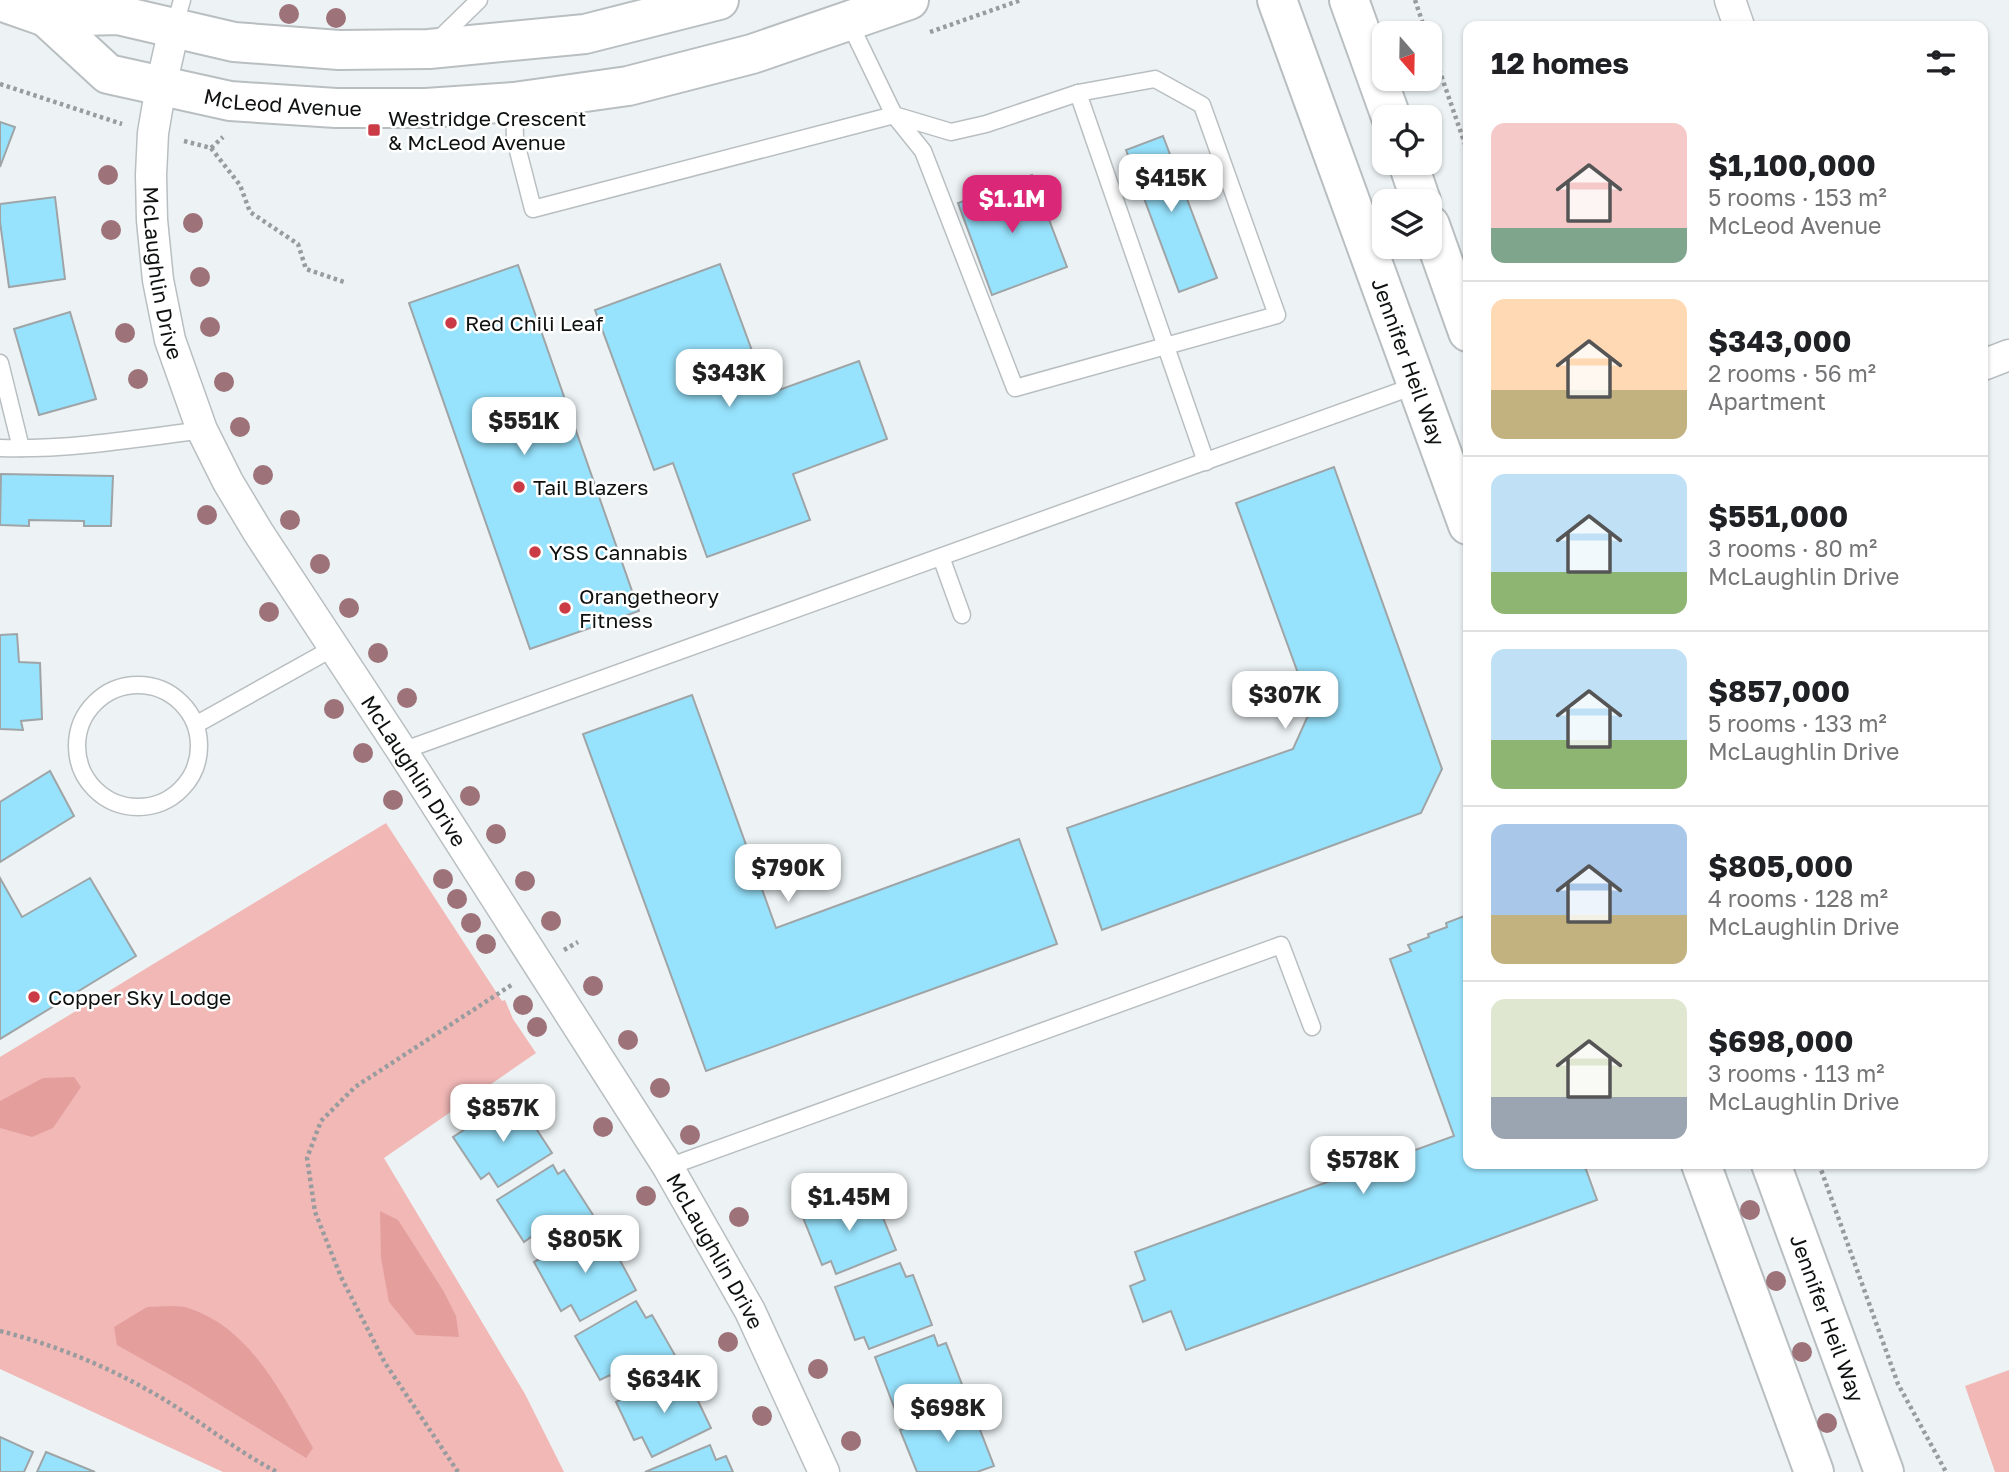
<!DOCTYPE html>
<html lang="en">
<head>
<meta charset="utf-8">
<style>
	:root { --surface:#fff; --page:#f6f6f6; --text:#202124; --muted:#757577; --line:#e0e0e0; --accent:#db2777 }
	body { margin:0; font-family:"Golos Text",sans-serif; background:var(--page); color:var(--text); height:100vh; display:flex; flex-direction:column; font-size:26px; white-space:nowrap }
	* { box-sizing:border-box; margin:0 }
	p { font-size:23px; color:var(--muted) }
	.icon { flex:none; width:38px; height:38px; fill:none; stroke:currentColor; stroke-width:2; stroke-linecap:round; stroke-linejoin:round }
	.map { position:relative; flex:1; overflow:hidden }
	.details { position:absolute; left:1463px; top:21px; width:525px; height:1148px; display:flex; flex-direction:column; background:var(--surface); border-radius:14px; box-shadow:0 2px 5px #0004 }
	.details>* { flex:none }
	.needle { width:46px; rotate:160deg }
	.tools { position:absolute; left:1372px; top:21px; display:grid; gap:14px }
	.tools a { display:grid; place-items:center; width:70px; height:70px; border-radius:14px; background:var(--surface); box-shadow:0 2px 5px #0004; font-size:35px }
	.price { position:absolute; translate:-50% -60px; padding:0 16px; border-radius:14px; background:#fff; color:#222; font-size:23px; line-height:46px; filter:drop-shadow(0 2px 4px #0008) }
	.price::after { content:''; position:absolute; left:50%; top:42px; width:21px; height:16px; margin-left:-10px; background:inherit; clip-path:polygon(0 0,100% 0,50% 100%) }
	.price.selected { background:var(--accent); color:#fff }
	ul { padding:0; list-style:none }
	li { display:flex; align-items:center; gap:21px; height:175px; padding:0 28px }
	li+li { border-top:2px solid var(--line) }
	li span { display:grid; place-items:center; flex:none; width:196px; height:140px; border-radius:14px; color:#555 }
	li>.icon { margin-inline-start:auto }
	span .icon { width:84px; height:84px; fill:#fffc; stroke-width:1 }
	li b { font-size:30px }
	h2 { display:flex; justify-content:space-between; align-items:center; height:84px; padding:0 28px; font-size:30px }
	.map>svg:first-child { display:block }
</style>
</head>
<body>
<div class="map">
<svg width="2009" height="1472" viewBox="0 0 2009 1472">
	<rect width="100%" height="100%" fill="#edf3f5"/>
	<g fill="#f1b8b6">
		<polygon points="386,823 502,1001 505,1000 513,1019 536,1053 384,1158 525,1394 564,1472 223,1472 0,1369 0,1057"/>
		<polygon points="2009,1370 2009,1472 1995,1472 1965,1386"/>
	</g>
	<g fill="#e49f9d">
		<polygon points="74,1077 81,1087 53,1128 32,1137 0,1128 0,1101 43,1078"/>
		<polygon points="380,1211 398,1220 409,1237 444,1292 456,1316 459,1337 416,1335 389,1302 381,1258"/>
		<path d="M147 1307C160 1307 179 1304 191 1309 252 1330 283 1396 313 1448L306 1458 188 1385 117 1345 114 1327Z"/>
	</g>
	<g fill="#97e3fd" stroke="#9fa4a7" stroke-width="2">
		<polygon points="0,122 15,127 0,167"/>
		<polygon points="1163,136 1217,278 1179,292 1126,150"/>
		<polygon points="1032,175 1067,267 992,295 958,203"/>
		<polygon points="55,197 65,279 9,287 0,222 0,204"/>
		<polygon points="720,264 768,394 859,361 887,439 793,474 810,520 707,557 673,463 654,470 595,310"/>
		<polygon points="518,265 639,611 530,649 409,303"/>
		<polygon points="70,312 96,399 39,415 14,329"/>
		<polygon points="1334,467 1442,769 1421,813 1102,930 1067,828 1293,749 1311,709 1236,503"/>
		<polygon points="1,474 113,476 111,526 84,526 84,521 29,520 29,526 0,525"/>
		<polygon points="17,634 19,662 40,663 42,719 21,721 23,730 0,729 0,635"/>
		<polygon points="692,695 776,928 1019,839 1057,944 706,1071 583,734"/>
		<polygon points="50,771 74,816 0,862 0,802"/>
		<polygon points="0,878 22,917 90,878 136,956 0,1039"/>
		<polygon points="1467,915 1468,1164 1584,1164 1597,1200 1186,1350 1171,1311 1143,1322 1130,1286 1145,1280 1135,1252 1454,1136 1390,959 1411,951 1408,945 1429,937 1428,934 1447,927 1446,923"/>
		<polygon points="509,1101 515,1111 522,1107 552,1153 498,1187 489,1173 481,1179 453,1137"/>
		<polygon points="553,1165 558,1174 564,1170 593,1215 539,1249 531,1237 524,1242 497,1200"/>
		<polygon points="861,1191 866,1206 877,1203 896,1250 836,1274 831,1261 822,1265 802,1215"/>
		<polygon points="595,1229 603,1243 609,1240 636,1290 580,1321 571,1305 561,1311 534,1262"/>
		<polygon points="900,1263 906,1277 913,1275 932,1325 869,1349 864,1337 855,1340 835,1287"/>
		<polygon points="636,1301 646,1318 652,1315 676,1357 618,1389 610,1375 600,1380 575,1336"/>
		<polygon points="934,1335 938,1346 946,1343 966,1395 899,1420 875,1357"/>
		<polygon points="672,1374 679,1389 690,1384 711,1428 652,1457 642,1437 634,1440 616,1402"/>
		<polygon points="962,1406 967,1419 975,1417 994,1466 977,1472 917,1472 900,1430"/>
		<polygon points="0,1437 33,1452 24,1472 0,1472"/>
		<polygon points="710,1445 716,1460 726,1456 733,1472 645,1472"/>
		<polygon points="46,1452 95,1472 37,1472"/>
	</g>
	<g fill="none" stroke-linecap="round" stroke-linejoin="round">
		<defs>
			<g id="lane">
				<polyline points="174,28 182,0"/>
				<polyline points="436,42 479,0"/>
				<polyline points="1078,93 1206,462"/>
				<polyline points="514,102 515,139 533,209 894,115 951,132 986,124 1078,93 1155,79 1202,105 1277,315 1015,388 923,151 894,115 849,22"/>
				<polyline points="0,363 21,448"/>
				<path d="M0 448C67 450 135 439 202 430"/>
				<polyline points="941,557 962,615"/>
				<circle cx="138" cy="746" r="61"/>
				<polyline points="197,724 335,647"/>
				<polyline points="402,751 1417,385"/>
				<polyline points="668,1167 1281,945 1312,1027"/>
			</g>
			<g id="street">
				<polyline points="1730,0 1739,26"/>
				<path id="s1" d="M174 29 161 86 153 133 151 175 152 220 158 280 170 340 202 430 228 482 258 532 402 751 668 1167 750 1311 824 1472"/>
				<polyline points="1983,365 2009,355"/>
			</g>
			<g id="secondary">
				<path id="s2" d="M1277 0 1468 525"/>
				<polyline points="1349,0 1391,117"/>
				<polyline points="0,1 46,17 118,15 234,42 339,50 429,49 585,34 719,0"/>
				<path id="s3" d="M46 17 108 74 230 101 336 108H426L514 102 628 86 752 54 909 0"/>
				<polyline points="1408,163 1421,201"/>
				<polyline points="1430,225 1468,332"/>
				<polyline points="1701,1164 1814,1472"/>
				<path id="s4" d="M1771 1164 1884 1472"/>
			</g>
		</defs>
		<use href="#lane" stroke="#b9bfc1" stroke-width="19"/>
		<use href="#street" stroke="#b9bfc1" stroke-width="33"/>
		<use href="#secondary" stroke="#b9bfc1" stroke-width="42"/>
		<g stroke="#989c9e" stroke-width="4.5" stroke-dasharray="3.5 3.5" stroke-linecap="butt">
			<polyline points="1415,0 1426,33"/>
			<polyline points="930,32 1021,0"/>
			<polyline points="1430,43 1468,153"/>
			<polyline points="0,84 122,124"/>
			<polyline points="184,141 211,148 223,137"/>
			<polyline points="211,148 240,185 250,212 298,244 306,269 344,282"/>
			<polyline points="564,950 578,942"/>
			<polyline points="1819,1164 1898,1384 1946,1472"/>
			<path d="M0 1331C60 1346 121 1372 173 1405 208 1427 240 1453 277 1472"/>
			<polyline points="458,1472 385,1363 341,1277 315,1212 307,1158 321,1121 355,1087 513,984"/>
		</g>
		<use href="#lane" stroke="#fff" stroke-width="16"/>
		<use href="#street" stroke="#fff" stroke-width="30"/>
		<use href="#secondary" stroke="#fff" stroke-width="38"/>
	</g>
	<g fill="#9d7279">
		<circle cx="289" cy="14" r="10"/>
		<circle cx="336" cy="18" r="10"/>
		<circle cx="108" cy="175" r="10"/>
		<circle cx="193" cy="223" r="10"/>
		<circle cx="111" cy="230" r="10"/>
		<circle cx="200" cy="277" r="10"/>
		<circle cx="210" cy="327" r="10"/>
		<circle cx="125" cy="333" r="10"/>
		<circle cx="138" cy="379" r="10"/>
		<circle cx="224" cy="382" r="10"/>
		<circle cx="240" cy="427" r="10"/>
		<circle cx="263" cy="475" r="10"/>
		<circle cx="207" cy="515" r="10"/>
		<circle cx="290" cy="520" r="10"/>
		<circle cx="320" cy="564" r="10"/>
		<circle cx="349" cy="608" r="10"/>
		<circle cx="269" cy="612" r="10"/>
		<circle cx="378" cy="653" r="10"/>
		<circle cx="407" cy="698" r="10"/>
		<circle cx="334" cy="709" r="10"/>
		<circle cx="363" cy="753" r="10"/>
		<circle cx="470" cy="796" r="10"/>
		<circle cx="393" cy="800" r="10"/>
		<circle cx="496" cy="834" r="10"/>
		<circle cx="443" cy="879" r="10"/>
		<circle cx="525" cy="881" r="10"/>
		<circle cx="457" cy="899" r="10"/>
		<circle cx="551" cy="921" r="10"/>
		<circle cx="471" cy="923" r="10"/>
		<circle cx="486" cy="944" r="10"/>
		<circle cx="593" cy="986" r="10"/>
		<circle cx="523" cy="1005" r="10"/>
		<circle cx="537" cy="1027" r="10"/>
		<circle cx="628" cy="1040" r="10"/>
		<circle cx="660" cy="1088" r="10"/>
		<circle cx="603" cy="1127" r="10"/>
		<circle cx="690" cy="1135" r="10"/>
		<circle cx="646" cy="1196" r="10"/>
		<circle cx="1750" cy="1210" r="10"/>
		<circle cx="739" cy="1217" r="10"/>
		<circle cx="1776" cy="1281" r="10"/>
		<circle cx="728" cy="1342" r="10"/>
		<circle cx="1802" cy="1352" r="10"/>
		<circle cx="818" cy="1369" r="10"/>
		<circle cx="762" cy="1416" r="10"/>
		<circle cx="1827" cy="1423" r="10"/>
		<circle cx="851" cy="1441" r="10"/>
	</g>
	<g fill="#cb3b46" stroke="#fff" stroke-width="2.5">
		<rect x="367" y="123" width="14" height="14" rx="3.5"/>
		<circle cx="451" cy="323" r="7"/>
		<circle cx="519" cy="487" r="7"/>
		<circle cx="535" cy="552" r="7"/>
		<circle cx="565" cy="608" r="7"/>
		<circle cx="34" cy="997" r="7"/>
	</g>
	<g text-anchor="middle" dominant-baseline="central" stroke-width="5" stroke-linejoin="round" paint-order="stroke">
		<g font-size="21" fill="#0f1111" stroke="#fff">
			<text stroke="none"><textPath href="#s3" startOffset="262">McLeod Avenue</textPath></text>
			<text stroke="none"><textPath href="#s1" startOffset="247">McLaughlin Drive</textPath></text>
			<text stroke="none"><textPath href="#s2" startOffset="385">Jennifer Heil Way</textPath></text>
			<text stroke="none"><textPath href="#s1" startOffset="812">McLaughlin Drive</textPath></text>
			<text stroke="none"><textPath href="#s1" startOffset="1379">McLaughlin Drive</textPath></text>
			<text stroke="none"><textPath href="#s4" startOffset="164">Jennifer Heil Way</textPath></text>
		</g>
		<g font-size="21" fill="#0f1111" stroke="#fff" text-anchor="start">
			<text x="388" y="118">Westridge Crescent<tspan x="388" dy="24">&amp; McLeod Avenue</tspan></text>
			<text x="465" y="323">Red Chili Leaf</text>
			<text x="533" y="487">Tail Blazers</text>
			<text x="549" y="552">YSS Cannabis</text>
			<text x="579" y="596">Orangetheory<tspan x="579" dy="24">Fitness</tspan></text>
			<text x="48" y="997">Copper Sky Lodge</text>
		</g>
	</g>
</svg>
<div class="tools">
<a><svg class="needle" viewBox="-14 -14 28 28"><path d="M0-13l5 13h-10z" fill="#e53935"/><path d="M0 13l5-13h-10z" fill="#757577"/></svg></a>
<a><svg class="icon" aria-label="locate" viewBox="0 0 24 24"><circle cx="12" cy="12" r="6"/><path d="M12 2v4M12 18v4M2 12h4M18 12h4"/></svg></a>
<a><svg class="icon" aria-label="layers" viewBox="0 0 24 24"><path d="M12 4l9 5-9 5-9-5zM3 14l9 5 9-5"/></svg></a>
</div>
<b class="price" style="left:1171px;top:214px">$415K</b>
<b class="price selected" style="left:1012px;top:235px">$1.1M</b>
<b class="price" style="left:729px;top:409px">$343K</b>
<b class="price" style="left:524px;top:457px">$551K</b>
<b class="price" style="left:1285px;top:731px">$307K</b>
<b class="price" style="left:788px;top:904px">$790K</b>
<b class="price" style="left:503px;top:1144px">$857K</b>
<b class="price" style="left:1363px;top:1196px">$578K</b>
<b class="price" style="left:849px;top:1233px">$1.45M</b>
<b class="price" style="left:585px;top:1275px">$805K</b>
<b class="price" style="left:664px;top:1415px">$634K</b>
<b class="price" style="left:948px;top:1444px">$698K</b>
<section class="details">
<h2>12 homes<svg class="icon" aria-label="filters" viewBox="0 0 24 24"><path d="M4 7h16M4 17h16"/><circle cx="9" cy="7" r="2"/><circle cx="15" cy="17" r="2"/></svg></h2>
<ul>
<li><span style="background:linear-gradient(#f6c9c9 75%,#7fa58c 0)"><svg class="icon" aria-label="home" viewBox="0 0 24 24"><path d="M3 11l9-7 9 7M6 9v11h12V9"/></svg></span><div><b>$1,100,000</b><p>5 rooms · 153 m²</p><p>McLeod Avenue</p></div></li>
<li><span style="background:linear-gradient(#ffd9b3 65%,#c2b280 0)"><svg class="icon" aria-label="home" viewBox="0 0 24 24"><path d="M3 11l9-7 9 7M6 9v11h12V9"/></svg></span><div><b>$343,000</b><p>2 rooms · 56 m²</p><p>Apartment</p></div></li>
<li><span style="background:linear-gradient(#bfe0f5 70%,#8fb573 0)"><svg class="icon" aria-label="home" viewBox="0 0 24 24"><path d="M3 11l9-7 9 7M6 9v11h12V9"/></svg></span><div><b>$551,000</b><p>3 rooms · 80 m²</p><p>McLaughlin Drive</p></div></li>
<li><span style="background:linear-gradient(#bfe0f5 65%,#8fb573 0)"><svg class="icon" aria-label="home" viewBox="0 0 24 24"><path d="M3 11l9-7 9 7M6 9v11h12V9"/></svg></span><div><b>$857,000</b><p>5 rooms · 133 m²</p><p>McLaughlin Drive</p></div></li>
<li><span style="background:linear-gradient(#a9c7e8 65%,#c2b280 0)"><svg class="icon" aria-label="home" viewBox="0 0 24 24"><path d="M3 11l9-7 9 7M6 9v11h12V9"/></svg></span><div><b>$805,000</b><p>4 rooms · 128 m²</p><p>McLaughlin Drive</p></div></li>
<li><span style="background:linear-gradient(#dfe7d0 70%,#9aa5b1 0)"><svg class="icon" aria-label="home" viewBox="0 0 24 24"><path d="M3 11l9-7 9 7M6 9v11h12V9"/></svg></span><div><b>$698,000</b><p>3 rooms · 113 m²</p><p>McLaughlin Drive</p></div></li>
</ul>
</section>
</div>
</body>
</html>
